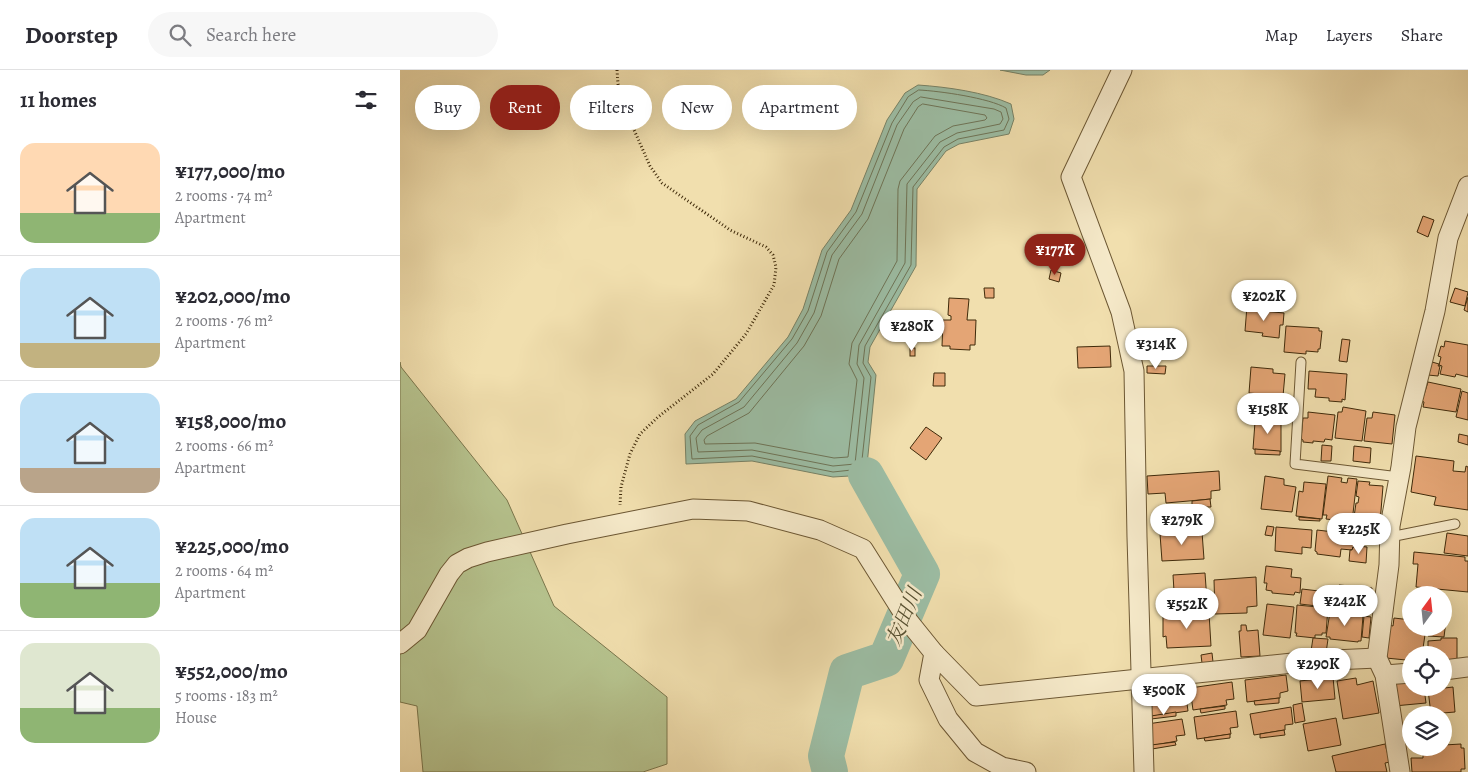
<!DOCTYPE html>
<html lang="en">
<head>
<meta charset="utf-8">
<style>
	:root { --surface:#fff; --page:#f7f7f7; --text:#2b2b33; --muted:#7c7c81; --line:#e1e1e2; --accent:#8f2418 }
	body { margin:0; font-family:Alegreya,"Noto Serif JP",serif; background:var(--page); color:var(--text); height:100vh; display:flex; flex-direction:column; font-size:19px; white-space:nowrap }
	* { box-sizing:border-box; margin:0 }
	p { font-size:16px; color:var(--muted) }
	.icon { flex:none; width:28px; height:28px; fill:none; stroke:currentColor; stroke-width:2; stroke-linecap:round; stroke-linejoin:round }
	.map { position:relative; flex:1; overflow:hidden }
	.panel { display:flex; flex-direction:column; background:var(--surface); width:400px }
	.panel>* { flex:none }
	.banner { position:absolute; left:15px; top:15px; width:475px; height:45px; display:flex; gap:10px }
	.needle { width:32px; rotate:15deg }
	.fabs { position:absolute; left:1002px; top:516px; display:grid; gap:10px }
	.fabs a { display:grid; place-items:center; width:50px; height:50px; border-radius:50%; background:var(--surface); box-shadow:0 5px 20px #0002; font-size:25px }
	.price { position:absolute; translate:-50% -42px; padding:0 11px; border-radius:18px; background:#fff; color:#222; font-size:16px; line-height:32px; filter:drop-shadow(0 1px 2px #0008) }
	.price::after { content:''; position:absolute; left:50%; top:30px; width:15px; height:11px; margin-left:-8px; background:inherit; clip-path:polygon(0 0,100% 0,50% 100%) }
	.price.selected { background:var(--accent); color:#fff }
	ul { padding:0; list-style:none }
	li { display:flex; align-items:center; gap:15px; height:125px; padding:0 20px }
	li+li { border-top:1px solid var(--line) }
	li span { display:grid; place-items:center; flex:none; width:140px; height:100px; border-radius:15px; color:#555 }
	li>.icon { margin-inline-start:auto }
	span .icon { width:60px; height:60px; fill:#fffc; stroke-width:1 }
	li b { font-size:21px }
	h2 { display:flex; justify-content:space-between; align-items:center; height:60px; padding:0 20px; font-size:21px }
	.pill { padding:0 18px; border-radius:22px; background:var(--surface); box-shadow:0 5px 20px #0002; font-size:18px; line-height:45px }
	.pill.selected { background:var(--accent); color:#fff }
	header { display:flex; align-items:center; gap:30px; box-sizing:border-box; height:70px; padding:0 25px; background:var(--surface); border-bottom:1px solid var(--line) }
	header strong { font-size:24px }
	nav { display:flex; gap:28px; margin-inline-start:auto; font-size:18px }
	.search { width:350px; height:45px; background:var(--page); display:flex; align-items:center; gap:12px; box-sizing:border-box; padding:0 18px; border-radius:28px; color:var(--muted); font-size:19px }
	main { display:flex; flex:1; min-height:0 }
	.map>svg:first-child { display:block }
</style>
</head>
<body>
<header>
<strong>Doorstep</strong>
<div class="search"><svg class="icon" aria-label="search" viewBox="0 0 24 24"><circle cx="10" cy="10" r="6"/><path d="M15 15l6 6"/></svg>Search here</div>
<nav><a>Map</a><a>Layers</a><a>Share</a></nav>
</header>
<main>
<section class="panel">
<h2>11 homes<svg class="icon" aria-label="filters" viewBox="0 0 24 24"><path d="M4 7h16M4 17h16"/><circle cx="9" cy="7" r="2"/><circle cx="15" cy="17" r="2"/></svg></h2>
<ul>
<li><span style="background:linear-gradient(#ffd9b3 70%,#8fb573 0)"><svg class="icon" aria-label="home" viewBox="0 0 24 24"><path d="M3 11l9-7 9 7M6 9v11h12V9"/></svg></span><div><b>¥177,000/mo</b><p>2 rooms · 74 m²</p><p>Apartment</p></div></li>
<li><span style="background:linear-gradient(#bfe0f5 75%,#c2b280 0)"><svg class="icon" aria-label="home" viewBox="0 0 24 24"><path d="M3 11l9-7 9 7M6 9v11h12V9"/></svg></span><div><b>¥202,000/mo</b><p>2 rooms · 76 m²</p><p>Apartment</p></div></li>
<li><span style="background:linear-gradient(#bfe0f5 75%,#b9a48a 0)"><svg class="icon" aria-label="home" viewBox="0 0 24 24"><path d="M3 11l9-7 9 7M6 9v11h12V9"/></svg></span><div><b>¥158,000/mo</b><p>2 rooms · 66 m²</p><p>Apartment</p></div></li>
<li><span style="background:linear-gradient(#bfe0f5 65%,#8fb573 0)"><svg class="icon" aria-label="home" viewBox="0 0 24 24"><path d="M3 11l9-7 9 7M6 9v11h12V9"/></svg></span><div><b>¥225,000/mo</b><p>2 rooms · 64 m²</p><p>Apartment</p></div></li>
<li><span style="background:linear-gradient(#dfe7d0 65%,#8fb573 0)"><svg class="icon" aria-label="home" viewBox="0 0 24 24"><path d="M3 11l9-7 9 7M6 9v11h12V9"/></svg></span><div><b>¥552,000/mo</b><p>5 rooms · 183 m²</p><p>House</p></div></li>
</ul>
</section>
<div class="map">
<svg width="1068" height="702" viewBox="0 0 1068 702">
	<rect width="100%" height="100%" fill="#f1dfae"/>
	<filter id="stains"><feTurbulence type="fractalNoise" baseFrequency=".004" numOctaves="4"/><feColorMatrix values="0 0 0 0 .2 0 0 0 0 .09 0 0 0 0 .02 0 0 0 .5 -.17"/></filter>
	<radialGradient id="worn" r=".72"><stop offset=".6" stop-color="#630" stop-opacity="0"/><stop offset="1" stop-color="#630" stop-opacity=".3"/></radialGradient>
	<polygon fill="#b6c38e" stroke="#7a764c" points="0,292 1,297 107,430 154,536 267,627 267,694 243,702 23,702 17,636 0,632"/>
	<g fill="#9cbda4" stroke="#778266">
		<polygon points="600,0 650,0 643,5 626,5"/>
		<path d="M518 15C547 17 584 22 611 34L614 49 609 64 559 74 546 81 517 119 516 196 470 277 468 292 476 305 466 405 433 407 352 391 286 394 285 364 295 351 336 329 388 267 403 239 422 180 451 140 487 50 505 23Z"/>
	</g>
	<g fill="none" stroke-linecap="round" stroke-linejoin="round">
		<g stroke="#6e7457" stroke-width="1">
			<path d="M519 20C540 21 589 28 606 38L609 49 604 60 558 69 544 77 513 117 511 195 465 276 463 293 471 307 461 399 433 402 352 386 292 389 290 366 298 355 339 332 392 269 408 241 427 182 456 142 492 53 508 27Z"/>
			<polygon points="521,27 594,39 601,42 603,49 600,54 557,63 540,72 507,114 505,193 459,275 457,294 464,308 455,394 433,396 352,380 298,382 296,368 302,360 344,337 397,273 414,243 432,185 462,144 497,55 513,32"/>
			<polygon points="523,34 585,45 587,48 585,50 553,56 535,66 500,111 498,119 497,191 452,273 449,294 457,310 448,387 434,388 355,373 305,374 304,370 307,366 349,343 404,276 421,246 439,189 468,149 504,59 518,37"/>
		</g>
		<polyline stroke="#9cbda4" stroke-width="36" points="430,702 426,686 447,602 486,589 522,504 466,405"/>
	</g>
	<g fill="#e4a575" stroke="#3f2a0a">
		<polygon points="1023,146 1034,150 1028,167 1017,162"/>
		<polygon points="651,200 661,203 659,212 649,209"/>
		<polygon points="584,218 594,218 594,228 585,228"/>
		<polygon points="1055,218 1068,222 1065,236 1050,232"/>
		<polygon points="1068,227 1068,242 1064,240"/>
		<polygon points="549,228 569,229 567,250 576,250 575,275 570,275 570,280 550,279 550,276 542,276 543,250 551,250 551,246 548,245"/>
		<polygon points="847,236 864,238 863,241 884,243 883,255 880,255 879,268 862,266 863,263 845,261"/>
		<polygon points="886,256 919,258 919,261 922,261 920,279 918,279 918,282 906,281 906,284 884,282"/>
		<polygon points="942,269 950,270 947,292 939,291"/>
		<polygon points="1045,271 1068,275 1068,307 1056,304 1055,307 1040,304 1042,296 1039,295 1041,287 1038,286 1041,276 1044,277"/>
		<polygon points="710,276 711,297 678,298 677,277"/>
		<rect x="510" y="278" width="5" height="8"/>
		<polygon points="1032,292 1039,294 1038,296 1040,296 1038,306 1028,305"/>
		<polygon points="747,296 766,296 765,304 747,303"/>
		<polygon points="851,297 873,299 873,303 885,304 883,326 849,323"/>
		<polygon points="909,301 947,304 945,330 942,329 942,332 929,331 929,328 915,327 916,319 908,319"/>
		<polygon points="534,303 545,303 545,316 533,316"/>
		<polygon points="1028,312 1061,319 1056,342 1023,337 1024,332 1022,331"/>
		<polygon points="1062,321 1068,323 1068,350 1056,347"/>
		<polygon points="943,337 966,341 962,371 935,368 938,342 942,342"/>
		<polygon points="908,342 935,345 932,370 925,369 924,372 913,371 913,373 903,372 903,370 901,369 903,348 908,348"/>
		<polygon points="973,342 995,345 992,374 964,371 967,348 972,348"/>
		<polygon points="869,347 881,348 881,382 853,379 855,352 868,353"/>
		<polygon points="526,357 542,368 526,390 510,378"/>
		<polygon points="1059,364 1068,366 1068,375 1058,372"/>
		<polygon points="922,375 932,376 931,391 921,391"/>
		<polygon points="954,376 971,378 970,393 953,391"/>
		<polygon points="855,379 880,381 880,385 855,384"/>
		<polygon points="1016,386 1054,391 1053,401 1065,402 1066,396 1068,397 1068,440 1034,435 1036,427 1011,422"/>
		<polygon points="819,401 820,420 811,421 811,429 766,433 765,423 748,424 747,406"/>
		<polygon points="865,406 884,409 884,415 896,417 892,442 861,439"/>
		<polygon points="928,406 942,408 941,412 947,413 948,408 957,409 952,452 926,449 927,445 923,445"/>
		<polygon points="958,411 970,412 969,415 983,416 980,453 957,450 957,447 954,447 956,433 958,433 959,427 956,426"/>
		<polygon points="904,412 926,414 922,449 896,446 899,421 903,422"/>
		<polygon points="810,429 811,437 792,437 792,431"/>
		<polygon points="899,447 920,449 920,451 899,450"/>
		<polygon points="867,456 874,457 872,466 865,465"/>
		<polygon points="876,457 912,460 911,478 902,477 902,484 875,481"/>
		<polygon points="917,460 959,465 957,478 953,477 952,480 941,479 940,487 917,484 917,482 915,481"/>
		<polygon points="802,462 804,489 762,491 760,464"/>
		<polygon points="1047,463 1068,466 1068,486 1044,483"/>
		<polygon points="958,476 967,477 966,493 949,491 950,480 952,480 953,477 957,478"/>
		<polygon points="1014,482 1065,487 1065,491 1068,491 1068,522 1016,517 1018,494 1013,494"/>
		<polygon points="866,496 892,499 891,507 901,508 900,523 895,522 894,525 872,523 872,521 866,520 867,513 864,513"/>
		<polygon points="805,503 807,531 778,533 777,521 774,521 773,505"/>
		<polygon points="856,507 857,536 847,537 847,543 815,544 814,510"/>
		<polygon points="939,515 972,518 970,538 964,538 963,541 932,538 934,521 939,522"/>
		<polygon points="902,519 919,521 917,536 900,534"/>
		<polygon points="808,534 809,541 801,541 800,535"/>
		<polygon points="867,534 894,537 890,568 863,565"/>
		<polygon points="897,535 928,538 926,563 922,563 922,565 915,565 915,568 896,566 897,563 895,563"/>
		<polygon points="930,542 963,546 961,571 958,571 958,572 930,569 930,567 926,567"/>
		<polygon points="809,543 811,576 767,578 766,566 763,567 763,545"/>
		<polygon points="964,546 971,547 969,568 962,567"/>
		<polygon points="994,548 1011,550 1011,558 1026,558 1022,585 1011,585 1011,598 1006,597 1006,590 986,588 989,555 993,556"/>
		<polygon points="1044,551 1046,551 1044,567 1028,566 1029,558 1044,558"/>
		<polygon points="841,555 846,555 847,561 858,560 860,586 841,587 839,561 841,561"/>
		<polygon points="913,568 928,569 926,583 911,581"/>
		<polygon points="1041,568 1057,568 1057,590 1044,590 1044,585 1028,585 1028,571 1041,570"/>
		<polygon points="812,583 813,592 802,593 801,585"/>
		<polygon points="886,605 888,621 880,623 880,628 847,632 845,610"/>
		<polygon points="933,607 935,629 902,632 900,611"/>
		<polygon points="956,608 957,615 973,611 979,643 943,649 937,611"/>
		<polygon points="832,612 834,629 826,630 827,635 793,640 790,618"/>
		<polygon points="1011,612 1011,618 1024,618 1026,633 994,636 991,614"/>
		<polygon points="1053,617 1055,642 1031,644 1028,620"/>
		<polygon points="785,619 788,641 747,647 745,630 756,629 755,623"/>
		<polygon points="879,628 879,633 855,635 854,631"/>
		<polygon points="902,633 905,651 895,653 893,635"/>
		<polygon points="825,636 825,639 801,643 800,639"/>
		<polygon points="891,637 893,654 885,655 885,660 854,665 850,644"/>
		<polygon points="836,641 838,657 830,658 831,664 797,669 794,647"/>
		<polygon points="776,642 776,646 751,649 751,646"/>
		<polygon points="936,648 941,675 908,681 903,654"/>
		<polygon points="782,649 785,665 776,666 777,671 744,677 740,655"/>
		<polygon points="884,660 885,665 860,668 860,664"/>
		<polygon points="830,664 830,668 805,671 804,668"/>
		<polygon points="775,672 776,675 752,679 751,675"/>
		<polygon points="985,674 990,692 985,693 987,702 936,702 932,686"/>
		<polygon points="1061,674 1061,678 1064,678 1065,699 1061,699 1061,702 1012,702 1011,688 1023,688 1023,678 1044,678 1044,675"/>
	</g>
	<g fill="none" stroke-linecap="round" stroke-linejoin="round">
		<defs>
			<g id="lane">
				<polyline points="901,292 895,394 999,407"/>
				<polyline points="990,467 1055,454"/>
			</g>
			<g id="street">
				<polyline points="722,0 671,107 721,242 734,301 737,467 744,702"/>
				<polyline points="0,574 17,560 49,504 57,494 68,488 87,482 167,464 293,439 348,441 420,460 463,479 509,552 534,583 576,626 912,591 977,588"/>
				<polyline points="534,583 529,610 548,649 575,682 602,697 626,702"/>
				<polyline points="1044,600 1068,597"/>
				<polyline points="985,605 1011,603"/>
				<polyline points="1000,702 985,605 977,588 989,495 990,456 1001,397 1006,357 1035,241 1048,168 1068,116"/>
			</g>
		</defs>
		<use href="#lane" stroke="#6c5733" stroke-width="11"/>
		<use href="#street" stroke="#6c5733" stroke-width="21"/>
		<polyline stroke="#3f2a0a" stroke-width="3" stroke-dasharray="1 2.5" stroke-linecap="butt" points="217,0 218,14 231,53 250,96 262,113 330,160 366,177 373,185 376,197 374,215 346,264 313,304 258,347 240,364 230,384 221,417 220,435"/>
		<use href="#lane" stroke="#f6eaca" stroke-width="9"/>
		<use href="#street" stroke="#f6eaca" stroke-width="19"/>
	</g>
	<g text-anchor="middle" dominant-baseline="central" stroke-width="5" stroke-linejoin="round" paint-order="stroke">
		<g font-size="20" font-style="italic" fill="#564f30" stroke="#f6eaca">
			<text transform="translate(504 547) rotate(-67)">友田川</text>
		</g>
	</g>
	<rect width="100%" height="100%" filter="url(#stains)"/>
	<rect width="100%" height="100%" fill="url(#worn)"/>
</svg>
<div class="fabs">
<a><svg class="needle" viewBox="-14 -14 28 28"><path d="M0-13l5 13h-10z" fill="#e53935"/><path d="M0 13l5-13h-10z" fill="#7c7c81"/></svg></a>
<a><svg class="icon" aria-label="locate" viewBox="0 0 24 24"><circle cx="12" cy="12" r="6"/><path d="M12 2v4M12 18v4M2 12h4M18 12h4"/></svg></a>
<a><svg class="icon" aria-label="layers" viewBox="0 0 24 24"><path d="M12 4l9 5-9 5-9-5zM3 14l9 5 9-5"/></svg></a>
</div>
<b class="price selected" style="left:655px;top:206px">¥177K</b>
<b class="price" style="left:864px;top:252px">¥202K</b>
<b class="price" style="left:512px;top:282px">¥280K</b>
<b class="price" style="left:756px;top:300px">¥314K</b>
<b class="price" style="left:868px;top:365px">¥158K</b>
<b class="price" style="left:782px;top:476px">¥279K</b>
<b class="price" style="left:959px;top:485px">¥225K</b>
<b class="price" style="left:945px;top:557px">¥242K</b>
<b class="price" style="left:787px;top:560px">¥552K</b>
<b class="price" style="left:918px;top:620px">¥290K</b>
<b class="price" style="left:764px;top:646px">¥500K</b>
<div class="banner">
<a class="pill">Buy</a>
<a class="pill selected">Rent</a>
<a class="pill">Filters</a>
<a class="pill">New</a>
<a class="pill">Apartment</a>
</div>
</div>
</main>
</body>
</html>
